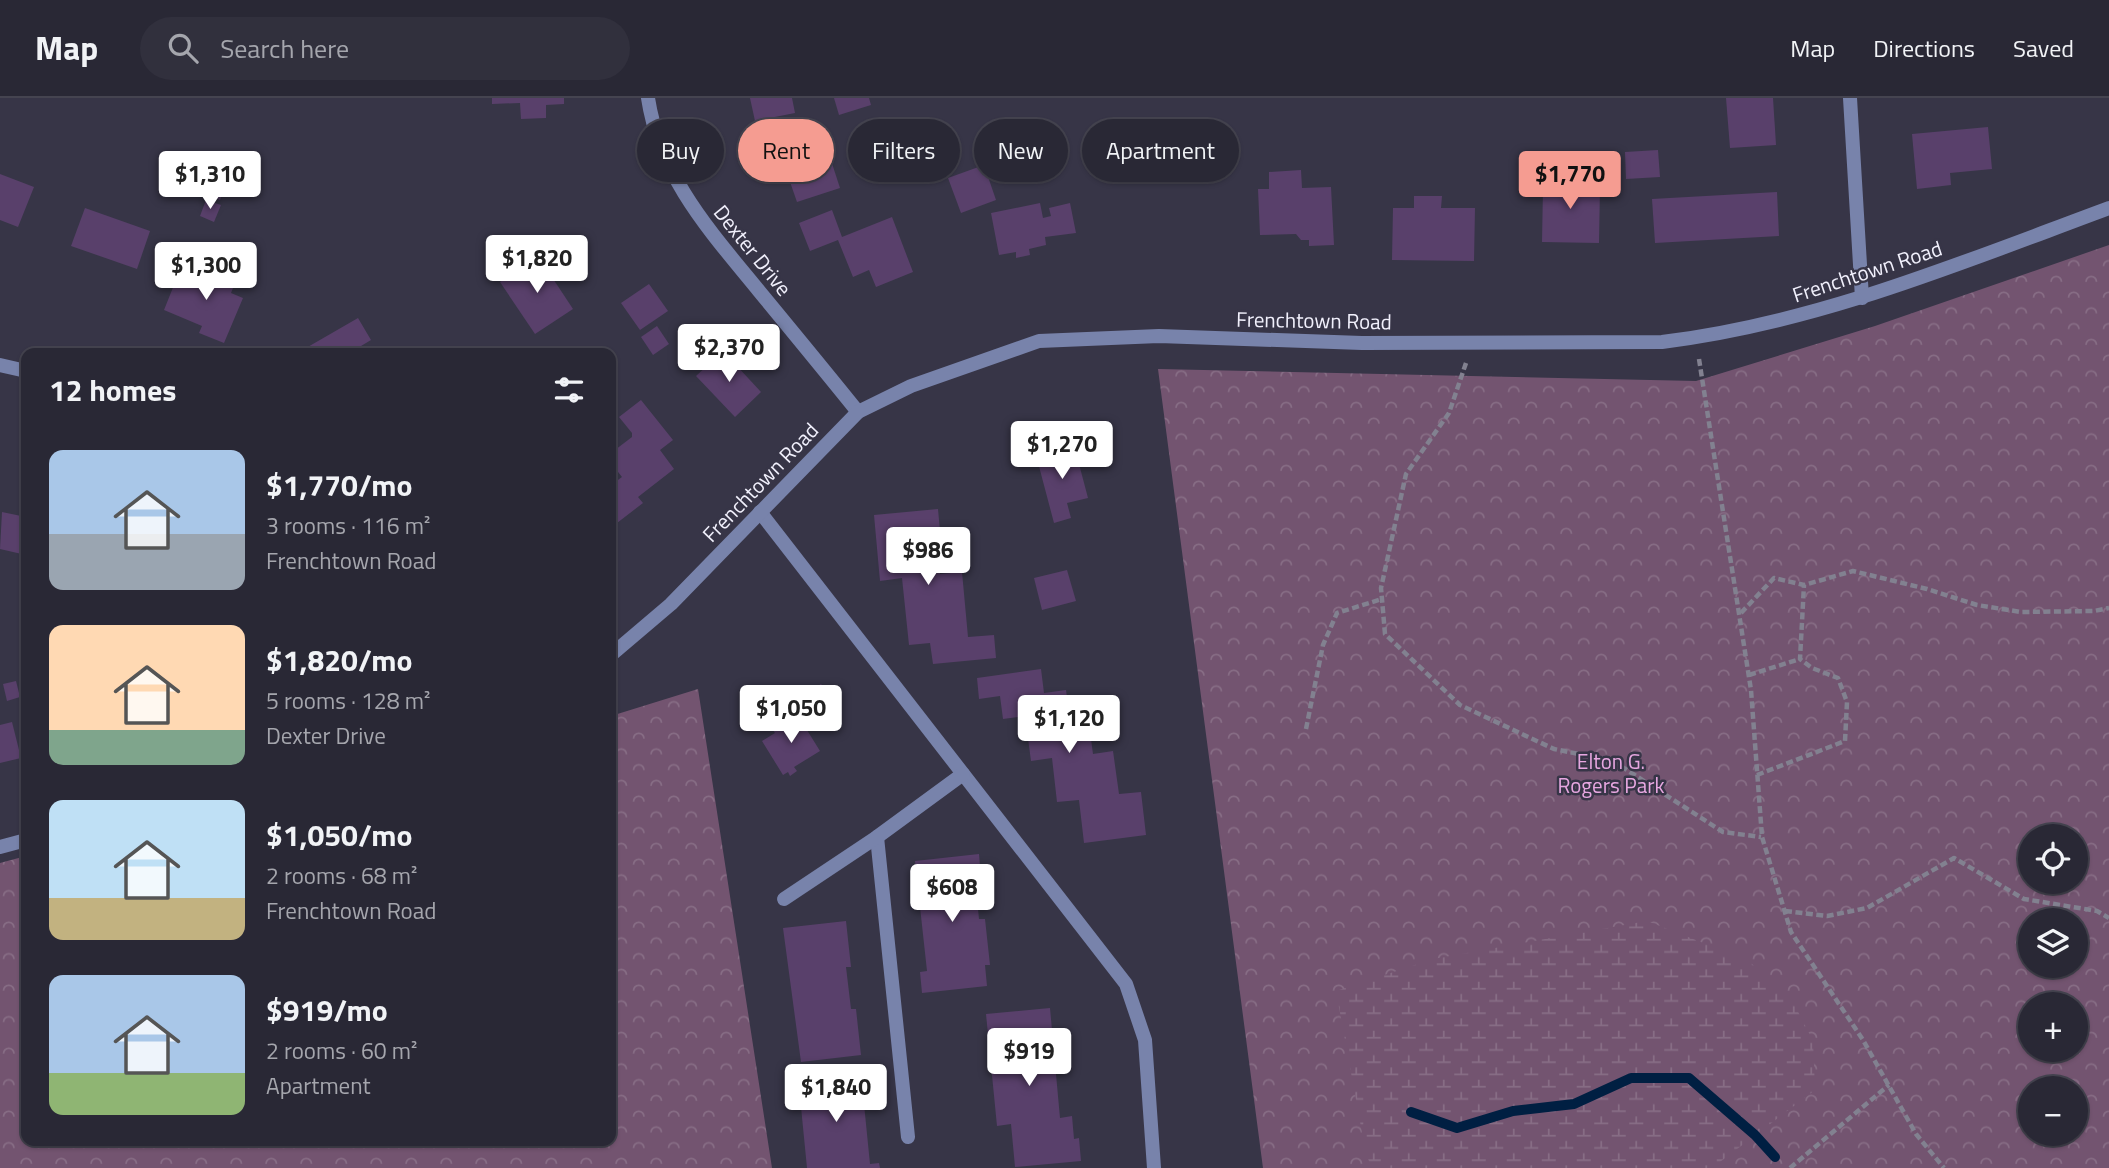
<!DOCTYPE html>
<html lang="en">
<head>
<meta charset="utf-8">
<style>
	:root { --surface:#292835; --page:#31303d; --text:#f1f3f6; --muted:#a5a6ad; --line:#454450; --accent:#f59c91 }
	body { margin:0; font-family:"Titillium Web",sans-serif; background:var(--page); color:var(--text); height:100vh; display:flex; flex-direction:column; font-size:26px; white-space:nowrap }
	* { box-sizing:border-box; margin:0 }
	p { font-size:23px; color:var(--muted) }
	.icon { flex:none; width:38px; height:38px; fill:none; stroke:currentColor; stroke-width:2; stroke-linecap:round; stroke-linejoin:round }
	.map { position:relative; flex:1; overflow:hidden }
	.details { position:absolute; left:21px; top:250px; width:595px; height:798px; display:flex; flex-direction:column; background:var(--surface); border-radius:14px; box-shadow:0 2px 5px #0004,0 0 0 2px var(--line) }
	.details>* { flex:none }
	.hud { position:absolute; left:637px; top:21px; width:665px; height:63px; display:flex; gap:14px }
	.controls { position:absolute; left:2018px; top:726px; display:grid; gap:14px }
	.controls a { display:grid; place-items:center; width:70px; height:70px; border-radius:50%; background:var(--surface); box-shadow:0 2px 5px #0004,0 0 0 2px var(--line); font-size:35px }
	.price { position:absolute; translate:-50% -60px; padding:0 16px; border-radius:7px; background:#fff; color:#222; font-size:23px; line-height:46px; filter:drop-shadow(0 2px 4px #0008) }
	.price::after { content:''; position:absolute; left:50%; top:42px; width:21px; height:16px; margin-left:-10px; background:inherit; clip-path:polygon(0 0,100% 0,50% 100%) }
	.price.active { background:var(--accent); color:#111 }
	ul { padding:0; list-style:none }
	li { display:flex; align-items:center; gap:21px; height:175px; padding:0 28px }
	li span { display:grid; place-items:center; flex:none; width:196px; height:140px; border-radius:14px; color:#555 }
	li>.icon { margin-inline-start:auto }
	span .icon { width:84px; height:84px; fill:#fffc; stroke-width:1 }
	li b { font-size:30px }
	h2 { display:flex; justify-content:space-between; align-items:center; height:84px; padding:0 28px; font-size:30px }
	.chip { padding:0 24px; border-radius:32px; background:var(--surface); box-shadow:0 2px 5px #0004,0 0 0 2px var(--line); font-size:24px; line-height:63px }
	.chip.active { background:var(--accent); color:#111 }
	header { display:flex; align-items:center; gap:42px; box-sizing:border-box; height:98px; padding:0 35px; background:var(--surface); border-bottom:2px solid var(--line) }
	header strong { font-size:33px }
	nav { display:flex; gap:38px; margin-inline-start:auto; font-size:24px }
	.search { width:490px; height:63px; background:var(--page); display:flex; align-items:center; gap:18px; box-sizing:border-box; padding:0 24px; border-radius:38px; color:var(--muted); font-size:26px }
	.map>svg:first-child { display:block }
</style>
</head>
<body>
<header>
<strong>Map</strong>
<div class="search"><svg class="icon" aria-label="search" viewBox="0 0 24 24"><circle cx="10" cy="10" r="6"/><path d="M15 15l6 6"/></svg>Search here</div>
<nav><a>Map</a><a>Directions</a><a>Saved</a></nav>
</header>
<div class="map">
<svg width="2109" height="1070" viewBox="0 0 2109 1070">
	<defs>
		<pattern id="forest-crowns" width="20" height="18" patternUnits="userSpaceOnUse" patternTransform="scale(1.75)"><rect width="20" height="18" fill="#735470"/><path d="M2 6a3 3 0 1 1 6 0M12 15a3 3 0 1 1 6 0" fill="none" stroke="#876d85"/></pattern>
		<pattern id="wetland-marsh" width="20" height="14" patternUnits="userSpaceOnUse" patternTransform="scale(1.75)"><rect width="20" height="14" fill="#735470"/><path d="M1 5h8M5 5V1M11 12h8M15 12V8" fill="none" stroke="#876d85"/></pattern>
	</defs>
	<rect width="100%" height="100%" fill="#373547"/>
	<g fill="url(#forest-crowns)" fill-rule="evenodd">
		<path d="M2109 147V1070H1263L1158 271 1696 283 1875 228ZM2030 738H2076V784H2030ZM2030 822H2076V868H2030ZM2030 906H2076V952H2030ZM2030 990H2076V1036H2030Z"/>
		<polygon points="698,591 772,1070 0,1070 0,765 26,758 26,1043 611,1043 611,618"/>
	</g>
	<polygon fill="url(#wetland-marsh)" points="1647,823 1747,862 1789,896 1813,943 1815,992 1712,1070 1372,1070 1366,1056 1336,893 1433,861"/>
	<g fill="none" stroke-linecap="round" stroke-linejoin="round">
		<polyline stroke="#001f42" stroke-width="10" points="1411,1014 1457,1030 1513,1013 1574,1006 1631,980 1689,980 1755,1037 1775,1059"/>
	</g>
	<g fill="#59406b">
		<polygon points="492,0 564,0 564,6 546,7 546,20 521,21 520,5 492,6"/>
		<polygon points="750,0 792,0 795,15 755,23"/>
		<polygon points="834,0 869,0 871,7 839,17"/>
		<polygon points="1726,0 1773,0 1776,47 1730,50"/>
		<polygon points="1988,29 1992,71 1950,75 1951,87 1917,91 1912,36"/>
		<polygon points="1207,40 1209,60 1194,62 1192,42"/>
		<polygon points="824,41 840,90 797,104 780,55"/>
		<polygon points="939,49 940,61 927,65 924,53"/>
		<polygon points="1658,52 1660,79 1626,81 1625,54"/>
		<polygon points="1029,66 1044,70 1039,85 1025,81"/>
		<polygon points="984,67 996,102 961,115 948,80"/>
		<polygon points="1301,72 1302,90 1331,89 1334,147 1309,148 1309,142 1301,142 1296,136 1260,137 1258,91 1269,91 1269,74"/>
		<polygon points="1550,73 1572,74 1571,88 1600,89 1599,145 1542,144 1543,89 1550,89"/>
		<polygon points="0,76 34,89 18,129 0,122"/>
		<polygon points="215,83 226,88 220,102 209,97"/>
		<polygon points="1777,94 1779,138 1655,145 1652,101"/>
		<polygon points="1414,98 1442,98 1441,110 1475,110 1474,163 1392,162 1393,110 1414,110"/>
		<polygon points="206,102 221,107 214,124 200,118"/>
		<polygon points="1040,105 1043,120 1051,118 1049,110 1070,105 1076,135 1045,139 1046,147 1029,151 1030,157 1016,160 1016,154 999,157 991,115"/>
		<polygon points="85,110 150,133 137,171 71,148"/>
		<polygon points="832,112 842,139 892,119 913,174 876,189 869,172 853,179 838,142 810,153 799,125"/>
		<polygon points="538,158 573,211 535,236 500,184"/>
		<polygon points="209,168 237,180 231,195 243,200 224,245 199,235 202,228 164,212 180,172 204,182"/>
		<polygon points="649,186 668,213 640,232 621,205"/>
		<polygon points="358,220 371,242 356,251 359,256 309,256 306,250"/>
		<polygon points="657,228 669,246 653,257 641,239"/>
		<polygon points="723,253 761,294 735,319 696,278"/>
		<polygon points="641,302 673,342 660,352 674,371 638,399 643,405 617,425 611,418 611,387 622,379 611,365 611,355 632,339 632,335 619,319"/>
		<polygon points="1074,347 1088,400 1067,405 1071,420 1054,425 1036,357"/>
		<polygon points="938,411 940,433 936,433 940,476 962,474 968,539 994,537 996,560 933,566 930,545 909,547 902,480 880,483 874,417"/>
		<polygon points="2,414 26,419 26,457 0,451"/>
		<polygon points="1067,472 1076,503 1042,512 1034,480"/>
		<polygon points="1041,571 1044,595 1066,592 1069,613 1087,611 1093,656 1113,653 1119,696 1141,694 1146,737 1084,745 1079,702 1057,704 1052,660 1031,663 1025,618 1003,621 1000,598 979,601 977,580"/>
		<polygon points="16,583 20,599 7,603 3,586"/>
		<polygon points="821,586 842,615 818,632 797,602"/>
		<polygon points="797,616 820,653 794,669 797,673 790,678 788,674 783,677 762,643 775,635 772,631"/>
		<polygon points="12,624 21,660 0,665 0,627"/>
		<polygon points="979,756 981,780 975,780 979,821 985,821 990,867 985,867 987,888 922,895 920,874 927,873 915,763"/>
		<polygon points="846,823 851,869 846,869 851,911 856,911 861,957 801,964 783,830"/>
		<polygon points="1050,910 1060,1020 1072,1018 1074,1041 1079,1040 1081,1063 1015,1069 1011,1026 997,1028 986,916"/>
		<polygon points="864,978 866,995 863,996 870,1066 879,1065 880,1070 807,1070 801,1009 806,1009 803,985"/>
	</g>
	<g fill="none" stroke-linecap="round" stroke-linejoin="round">
		<g stroke="#828190" stroke-width="4.5" stroke-dasharray="7 3.5" stroke-linecap="butt">
			<polyline points="1699,261 1751,592 1762,739 1791,834 1863,942 1916,1036 1944,1070"/>
			<polyline points="1466,265 1449,315 1406,376 1381,490 1385,536 1460,607 1554,651 1613,663 1723,734 1761,739"/>
			<polyline points="1741,515 1774,480 1804,487 1853,473 1927,491 1977,507 2021,514 2094,513 2109,510"/>
			<polyline points="1749,577 1800,561"/>
			<polyline points="1306,631 1323,547 1337,515 1382,501"/>
			<polyline points="1757,677 1845,643 1847,604 1838,580 1812,570 1800,561 1804,487"/>
			<polyline points="1785,813 1827,818 1867,810 1954,760 2024,801 2097,813 2109,820"/>
			<polyline points="1790,1070 1889,987"/>
		</g>
		<g stroke="#7883ab" stroke-width="14">
			<polyline points="760,414 1126,886 1145,942 1154,1070"/>
			<polyline points="877,739 908,1039"/>
			<polyline points="784,801 877,739 963,676"/>
		</g>
		<g stroke="#7883ab" stroke-width="14">
			<path d="M648 0C660 79 710 133 759 193 792 233 825 273 858 314"/>
			<polyline points="1850,0 1862,200"/>
			<polyline points="0,267 26,273"/>
			<path d="M611 557 671 506 858 314 911 288 1039 243 1159 238 1362 245 1662 244C1818 225 1963 164 2109 110"/>
			<polyline points="0,749 26,742"/>
		</g>
	</g>
	<g text-anchor="middle" dominant-baseline="central" stroke-width="5" stroke-linejoin="round" paint-order="stroke">
		<g font-size="21" fill="#f1f0fc" stroke="#373547">
			<text transform="translate(753 152) rotate(51)">Dexter Drive</text>
			<text transform="translate(1867 173) rotate(-18)">Frenchtown Road</text>
			<text transform="translate(1314 222) rotate(1)">Frenchtown Road</text>
			<text transform="translate(760 384) rotate(-46)">Frenchtown Road</text>
		</g>
		<g font-size="21" fill="#e7a7e1" stroke="#373547">
			<text x="1611" y="663">Elton G.<tspan x="1611" dy="24">Rogers Park</tspan></text>
		</g>
	</g>
</svg>
<div class="controls">
<a><svg class="icon" aria-label="locate" viewBox="0 0 24 24"><circle cx="12" cy="12" r="6"/><path d="M12 2v4M12 18v4M2 12h4M18 12h4"/></svg></a>
<a><svg class="icon" aria-label="layers" viewBox="0 0 24 24"><path d="M12 4l9 5-9 5-9-5zM3 14l9 5 9-5"/></svg></a>
<a>+</a>
<a>−</a>
</div>
<b class="price" style="left:210px;top:113px">$1,310</b>
<b class="price active" style="left:1570px;top:113px">$1,770</b>
<b class="price" style="left:537px;top:197px">$1,820</b>
<b class="price" style="left:206px;top:204px">$1,300</b>
<b class="price" style="left:729px;top:286px">$2,370</b>
<b class="price" style="left:1062px;top:383px">$1,270</b>
<b class="price" style="left:928px;top:489px">$986</b>
<b class="price" style="left:791px;top:647px">$1,050</b>
<b class="price" style="left:1069px;top:657px">$1,120</b>
<b class="price" style="left:952px;top:826px">$608</b>
<b class="price" style="left:1029px;top:990px">$919</b>
<b class="price" style="left:836px;top:1026px">$1,840</b>
<div class="hud">
<a class="chip">Buy</a>
<a class="chip active">Rent</a>
<a class="chip">Filters</a>
<a class="chip">New</a>
<a class="chip">Apartment</a>
</div>
<section class="details">
<h2>12 homes<svg class="icon" aria-label="filters" viewBox="0 0 24 24"><path d="M4 7h16M4 17h16"/><circle cx="9" cy="7" r="2"/><circle cx="15" cy="17" r="2"/></svg></h2>
<ul>
<li><span style="background:linear-gradient(#a9c7e8 60%,#9aa5b1 0)"><svg class="icon" aria-label="home" viewBox="0 0 24 24"><path d="M3 11l9-7 9 7M6 9v11h12V9"/></svg></span><div><b>$1,770/mo</b><p>3 rooms · 116 m²</p><p>Frenchtown Road</p></div></li>
<li><span style="background:linear-gradient(#ffd9b3 75%,#7fa58c 0)"><svg class="icon" aria-label="home" viewBox="0 0 24 24"><path d="M3 11l9-7 9 7M6 9v11h12V9"/></svg></span><div><b>$1,820/mo</b><p>5 rooms · 128 m²</p><p>Dexter Drive</p></div></li>
<li><span style="background:linear-gradient(#bfe0f5 70%,#c2b280 0)"><svg class="icon" aria-label="home" viewBox="0 0 24 24"><path d="M3 11l9-7 9 7M6 9v11h12V9"/></svg></span><div><b>$1,050/mo</b><p>2 rooms · 68 m²</p><p>Frenchtown Road</p></div></li>
<li><span style="background:linear-gradient(#a9c7e8 70%,#8fb573 0)"><svg class="icon" aria-label="home" viewBox="0 0 24 24"><path d="M3 11l9-7 9 7M6 9v11h12V9"/></svg></span><div><b>$919/mo</b><p>2 rooms · 60 m²</p><p>Apartment</p></div></li>
</ul>
</section>
</div>
</body>
</html>
